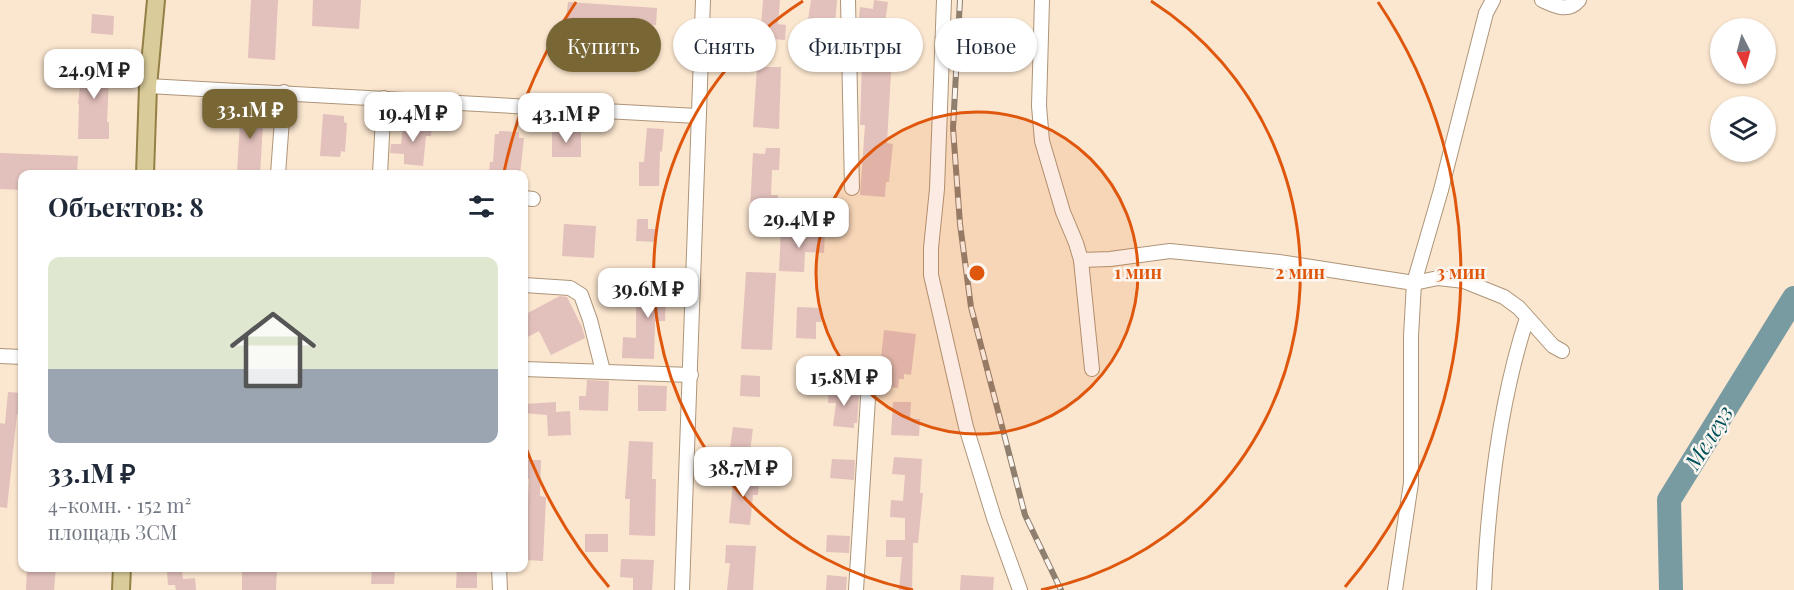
<!DOCTYPE html>
<html lang="ru">
<head>
<meta charset="utf-8">
<style>
	:root { --surface:#fff; --page:#f6f6f7; --text:#1f2937; --muted:#747a83; --accent:#796635 }
	body { margin:0; font-family:"Playfair Display",serif; background:var(--page); color:var(--text); height:100vh; display:flex; flex-direction:column; font-size:22px; white-space:nowrap }
	* { box-sizing:border-box; margin:0 }
	p { font-size:20px; color:var(--muted) }
	.icon { flex:none; width:33px; height:33px; fill:none; stroke:currentColor; stroke-width:2; stroke-linecap:round; stroke-linejoin:round }
	.map { position:relative; flex:1; overflow:hidden }
	.drawer { position:absolute; left:18px; top:170px; width:510px; height:402px; display:flex; flex-direction:column; background:var(--surface); border-radius:12px; box-shadow:0 2px 4px #0004 }
	.drawer>* { flex:none }
	.hud { position:absolute; left:546px; top:18px; width:570px; height:54px; display:flex; gap:12px }
	.needle { width:39px; rotate:174deg }
	.buttons { position:absolute; left:1710px; top:18px; display:grid; gap:12px }
	.buttons a { display:grid; place-items:center; width:66px; height:66px; border-radius:50%; background:var(--surface); box-shadow:0 2px 4px #0004; font-size:30px }
	.price { position:absolute; translate:-50% -51px; padding:0 14px; border-radius:12px; background:#fff; color:#222; font-size:20px; line-height:39px; filter:drop-shadow(0 2px 3px #0008) }
	.price::after { content:''; position:absolute; left:50%; top:36px; width:18px; height:14px; margin-left:-9px; background:inherit; clip-path:polygon(0 0,100% 0,50% 100%) }
	.price.active { background:var(--accent); color:#fff }
	ul { padding:0; list-style:none }
	li { display:grid; align-content:center; gap:12px; height:318px; padding:0 30px }
	li span { display:grid; place-items:center; height:186px; border-radius:12px; color:#555 }
	li>.icon { margin-inline-start:auto }
	span .icon { width:108px; height:108px; fill:#fffc; stroke-width:1 }
	li b { font-size:26px }
	h2 { display:flex; justify-content:space-between; align-items:center; height:72px; padding:0 30px; font-size:26px }
	.chip { padding:0 21px; border-radius:27px; background:var(--surface); box-shadow:0 2px 4px #0004; font-size:21px; line-height:54px }
	.chip.active { background:var(--accent); color:#fff }
	.map>svg:first-child { display:block }
</style>
</head>
<body>
<div class="map">
<svg width="1794" height="590" viewBox="0 0 1794 590">
	<rect width="100%" height="100%" fill="#fbe6cf"/>
	<g fill="none" stroke-linecap="round" stroke-linejoin="round">
		<polyline stroke="#789ba2" stroke-width="24" points="1671,590 1669,500 1794,298"/>
	</g>
	<g fill="#e2c0bb">
		<polygon points="251,0 278,0 275,60 248,58"/>
		<polygon points="313,0 361,0 359,29 312,26"/>
		<polygon points="763,0 780,0 778,24 786,25 785,40 760,38"/>
		<polygon points="811,0 837,0 835,23 808,20"/>
		<polygon points="874,0 888,2 882,43 886,44 882,72 891,72 887,143 893,144 889,182 886,182 885,197 860,195 865,125 860,125 862,63 858,62 860,29 858,26 860,7 873,9"/>
		<polygon points="568,2 657,8 656,25 566,20"/>
		<polygon points="92,14 114,16 113,35 91,33"/>
		<polygon points="83,59 113,62 112,77 109,76 107,122 109,122 109,139 78,139 79,104 78,104"/>
		<polygon points="757,67 781,67 779,129 753,127"/>
		<polygon points="241,106 264,107 260,174 237,174"/>
		<polygon points="323,114 344,116 344,122 347,123 345,152 341,151 340,157 320,156"/>
		<polygon points="409,121 432,123 431,136 426,136 423,166 404,164 404,154 390,153 391,144 401,144 403,126 409,127"/>
		<polygon points="647,128 664,129 662,152 660,151 659,186 639,186 639,162 644,162"/>
		<polygon points="499,131 519,132 519,138 524,138 520,174 489,174 490,162 493,162 495,134 499,134"/>
		<rect x="552" y="131" width="29" height="26"/>
		<polygon points="766,148 780,148 779,170 772,170 771,195 778,195 777,210 750,210 753,153 765,154"/>
		<polygon points="0,153 78,156 77,174 22,174 22,190 0,189"/>
		<polygon points="637,219 648,219 648,229 657,229 657,242 636,241"/>
		<polygon points="564,224 596,226 594,258 562,256"/>
		<polygon points="781,230 825,232 824,253 805,252 804,272 779,271"/>
		<polygon points="651,270 667,270 665,321 655,321 654,359 622,358 623,337 636,338 636,298 651,298"/>
		<polygon points="746,272 776,273 772,350 741,349"/>
		<polygon points="560,296 567,297 582,327 585,338 551,355 539,331 524,339 524,315"/>
		<polygon points="797,307 822,308 821,322 816,322 816,339 796,338"/>
		<polygon points="884,330 916,334 911,375 904,374 904,379 899,379 898,388 878,386"/>
		<polygon points="741,375 760,376 760,397 740,396"/>
		<polygon points="587,380 609,381 608,411 579,410 579,396 586,396"/>
		<polygon points="638,385 667,386 666,411 638,411"/>
		<polygon points="829,387 845,389 845,393 859,395 857,423 854,423 854,428 833,426 836,403 828,403"/>
		<polygon points="8,392 22,393 22,415 17,414 7,508 0,507 0,423 5,424"/>
		<polygon points="556,402 556,412 570,411 571,435 548,436 547,415 524,413 524,404"/>
		<polygon points="893,402 911,402 910,419 920,419 919,436 891,435"/>
		<polygon points="733,427 753,429 750,451 730,448"/>
		<polygon points="629,441 653,442 652,479 656,479 655,536 629,535 630,499 625,499"/>
		<polygon points="894,457 922,459 920,493 923,493 918,543 913,543 912,590 899,590 902,557 886,557 886,540 905,540 905,518 890,517 891,500 903,501 905,475 892,474"/>
		<polygon points="832,459 855,460 854,480 830,478"/>
		<polygon points="524,460 541,460 540,496 546,497 543,561 524,560 524,501 528,501 529,479 524,479"/>
		<polygon points="734,473 759,474 758,495 753,495 750,525 729,523"/>
		<rect x="585" y="534" width="23" height="18"/>
		<polygon points="827,535 850,536 849,553 826,552"/>
		<polygon points="726,545 756,546 753,590 727,590 730,563 725,563"/>
		<polygon points="621,559 654,560 652,590 633,590 633,578 620,577"/>
		<polygon points="27,567 56,567 54,590 26,590"/>
		<polygon points="242,567 277,567 276,590 242,590"/>
		<polygon points="372,567 395,567 394,584 371,584"/>
		<polygon points="457,567 477,567 477,588 456,588"/>
		<polygon points="182,571 183,579 195,578 196,590 176,590 175,585 168,585 167,572"/>
		<polygon points="827,575 847,577 846,590 826,590"/>
		<polygon points="961,575 994,577 993,590 960,590"/>
	</g>
	<g fill="none" stroke-linecap="round" stroke-linejoin="round">
		<defs>
			<g id="minor">
				<polyline points="848,0 852,188"/>
				<polyline points="944,0 937,189 931,248 931,275 966,427 994,518 1020,590"/>
				<polyline points="1042,0 1039,106 1042,141 1063,212 1076,243 1081,260 1092,369"/>
				<path d="M1542 0C1555 6 1568 13 1579 0"/>
				<polyline points="148,86 697,116"/>
				<polyline points="278,174 284,92"/>
				<polyline points="380,174 384,98"/>
				<polyline points="524,198 533,199"/>
				<polyline points="1081,260 1110,259 1170,251 1279,262 1414,283 1438,278 1464,281 1504,297 1519,308 1553,346 1562,351"/>
				<polyline points="524,285 570,288 581,295 590,320 603,371"/>
				<polyline points="0,356 22,357"/>
				<polyline points="524,369 691,375"/>
				<polyline points="499,567 500,590"/>
				<polyline points="682,590 703,0"/>
				<polyline points="856,590 869,382"/>
				<polyline points="1395,590 1411,483 1411,336 1414,283 1441,190 1486,13 1493,0"/>
				<path d="M1484 590C1488 503 1500 400 1527 318"/>
			</g>
			<g id="major">
				<polyline points="145,174 148,86 156,0"/>
				<polyline points="121,590 122,567"/>
			</g>
		</defs>
		<use href="#minor" stroke="#ad9579" stroke-width="16"/>
		<use href="#major" stroke="#938046" stroke-width="20"/>
		<use href="#minor" stroke="#fff" stroke-width="14"/>
		<use href="#major" stroke="#dacc9a" stroke-width="16"/>
		<defs>
			<polyline id="rail" points="960,0 953,128 960,224 971,307 1025,515 1061,590"/>
		</defs>
		<use href="#rail" stroke="#8e7f6f" stroke-width="6"/>
		<use href="#rail" stroke="#fcf6f0" stroke-width="4" stroke-dasharray="11" stroke-linecap="butt"/>
	</g>
	<circle cx="977" cy="273" r="161" fill="#df570d" fill-opacity=".12"/>
	<g fill="none" stroke="#df570d" stroke-width="3">
		<circle cx="977" cy="273" r="161"/>
		<path d="M913 590A323 323 0 0 1 803 1M1151 1A323 323 0 0 1 1041 590"/>
		<path d="M609 587A484 484 0 0 1 524 443M504 172A484 484 0 0 1 576 2M1378 2A484 484 0 0 1 1345 587"/>
	</g>
	<g text-anchor="middle" dominant-baseline="central" stroke-width="5" stroke-linejoin="round" paint-order="stroke">
		<g font-size="22" font-style="italic" fill="#00515c" stroke="#fcf6f0">
			<text transform="translate(1708 437) rotate(-58)">Мелеуз</text>
		</g>
	</g>
	<circle cx="977" cy="273" r="9" fill="#df570d" stroke="#fcf6f0" stroke-width="3"/>
	<g font-size="18" text-anchor="middle" font-weight="bold" fill="#df570d" stroke="#fcf6f0" stroke-width="5" stroke-linejoin="round" paint-order="stroke">
		<text x="1138" y="279">1 мин</text>
		<text x="1300" y="279">2 мин</text>
		<text x="1461" y="279">3 мин</text>
	</g>
</svg>
<div class="buttons">
<a><svg class="needle" viewBox="-14 -14 28 28"><path d="M0-13l5 13h-10z" fill="#e53935"/><path d="M0 13l5-13h-10z" fill="#747a83"/></svg></a>
<a><svg class="icon" aria-label="layers" viewBox="0 0 24 24"><path d="M12 4l9 5-9 5-9-5zM3 14l9 5 9-5"/></svg></a>
</div>
<b class="price" style="left:94px;top:100px">24.9M ₽</b>
<b class="price active" style="left:250px;top:140px">33.1M ₽</b>
<b class="price" style="left:413px;top:143px">19.4M ₽</b>
<b class="price" style="left:566px;top:144px">43.1M ₽</b>
<b class="price" style="left:799px;top:249px">29.4M ₽</b>
<b class="price" style="left:648px;top:319px">39.6M ₽</b>
<b class="price" style="left:844px;top:407px">15.8M ₽</b>
<b class="price" style="left:743px;top:498px">38.7M ₽</b>
<div class="hud">
<a class="chip active">Купить</a>
<a class="chip">Снять</a>
<a class="chip">Фильтры</a>
<a class="chip">Новое</a>
</div>
<section class="drawer">
<h2>Объектов: 8<svg class="icon" aria-label="filters" viewBox="0 0 24 24"><path d="M4 7h16M4 17h16"/><circle cx="9" cy="7" r="2"/><circle cx="15" cy="17" r="2"/></svg></h2>
<ul>
<li><span style="background:linear-gradient(#dfe7d0 60%,#9aa5b1 0)"><svg class="icon" aria-label="home" viewBox="0 0 24 24"><path d="M3 11l9-7 9 7M6 9v11h12V9"/></svg></span><div><b>33.1M ₽</b><p>4-комн. · 152 m²</p><p>площадь ЗСМ</p></div></li>
</ul>
</section>
</div>
</body>
</html>
